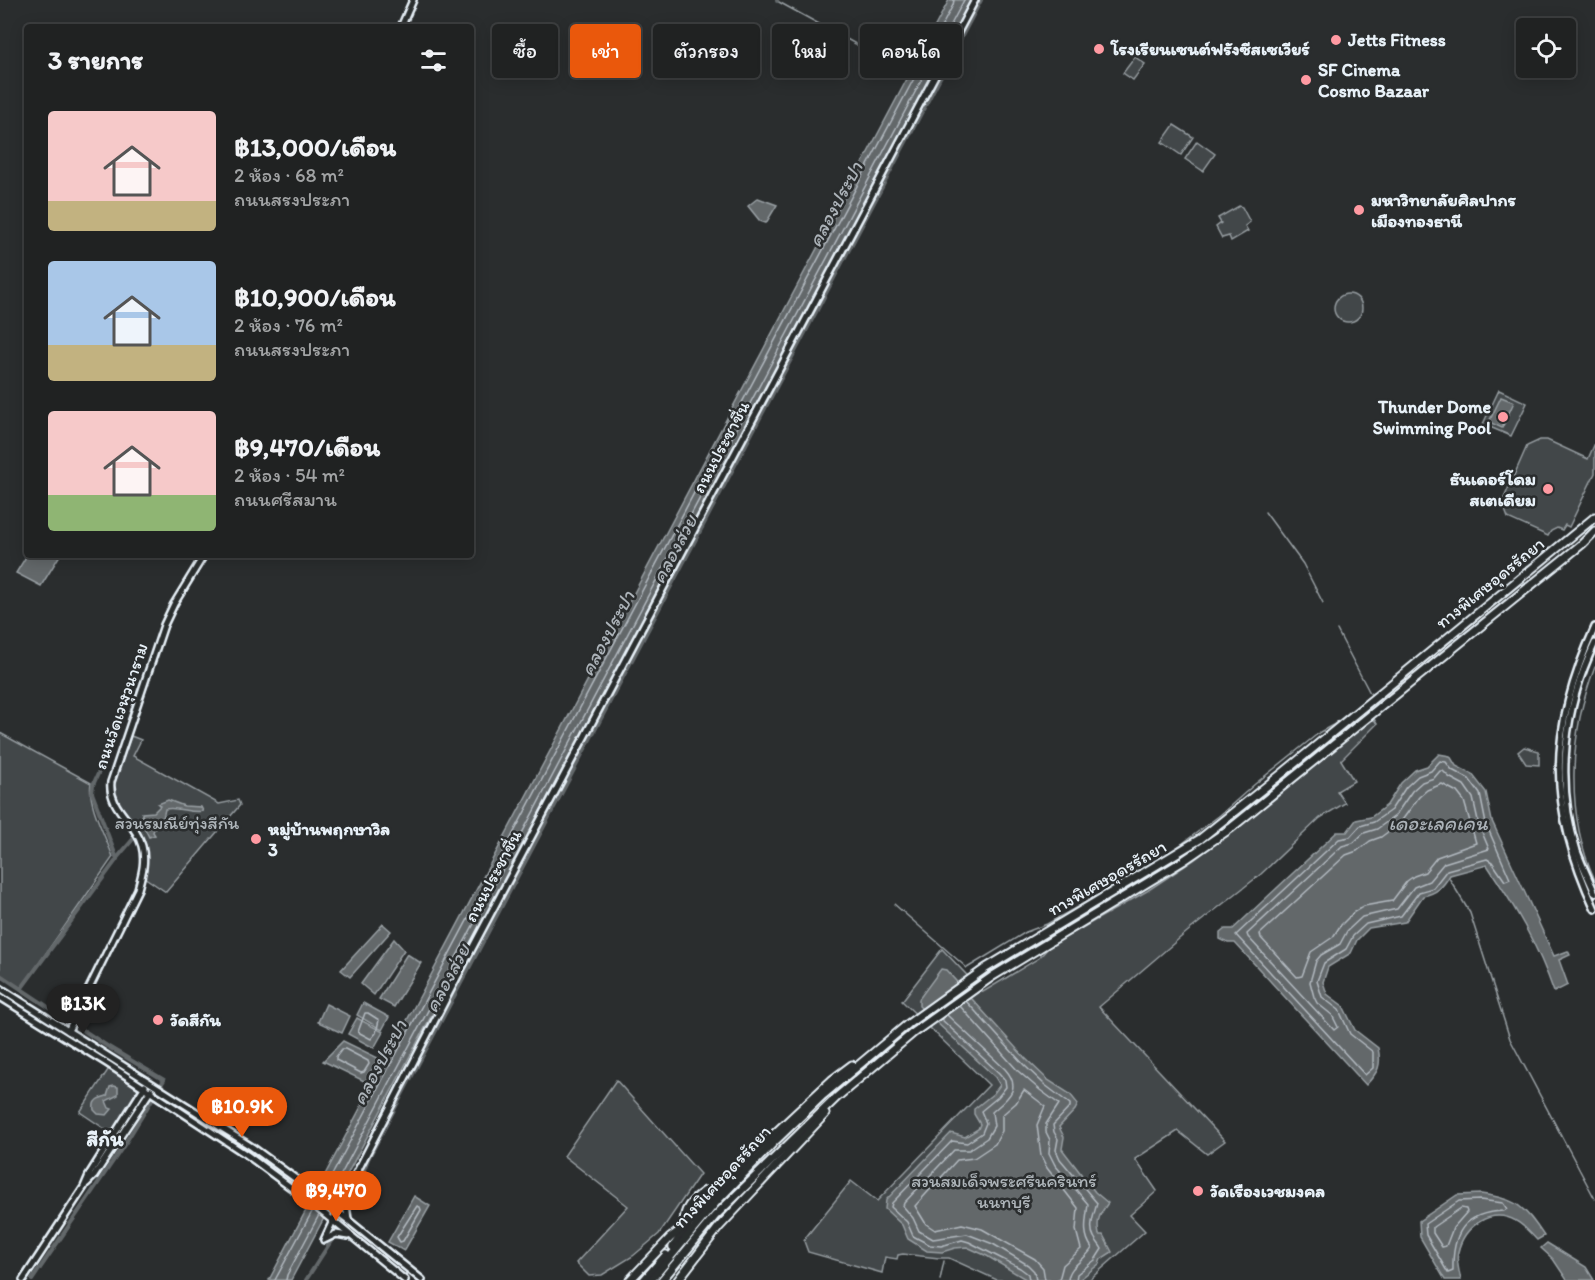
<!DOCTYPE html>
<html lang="th">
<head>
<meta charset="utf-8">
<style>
	:root { --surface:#202222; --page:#2d2f2f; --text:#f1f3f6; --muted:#a2a4a5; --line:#3d3f40; --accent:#ea580c }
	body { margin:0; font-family:Itim,"Playpen Sans Thai",sans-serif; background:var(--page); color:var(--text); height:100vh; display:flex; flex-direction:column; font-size:22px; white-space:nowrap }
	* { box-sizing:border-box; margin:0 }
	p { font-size:20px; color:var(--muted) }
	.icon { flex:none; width:33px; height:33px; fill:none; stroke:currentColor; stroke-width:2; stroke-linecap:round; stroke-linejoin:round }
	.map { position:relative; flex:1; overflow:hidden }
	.details { position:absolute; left:24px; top:24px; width:450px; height:534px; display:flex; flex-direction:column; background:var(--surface); border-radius:6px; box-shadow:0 3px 15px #0003,0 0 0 2px var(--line) }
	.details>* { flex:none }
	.banner { position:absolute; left:492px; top:24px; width:570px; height:54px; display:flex; gap:12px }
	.controls { position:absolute; left:1516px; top:18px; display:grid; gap:12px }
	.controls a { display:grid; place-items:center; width:60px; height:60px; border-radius:6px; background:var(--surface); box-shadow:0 3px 15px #0003,0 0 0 2px var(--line); font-size:30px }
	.price { position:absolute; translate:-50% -51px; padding:0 14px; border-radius:21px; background:var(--accent); color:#fff; font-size:20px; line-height:39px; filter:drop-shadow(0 2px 3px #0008) }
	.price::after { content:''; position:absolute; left:50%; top:36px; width:18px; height:14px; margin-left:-9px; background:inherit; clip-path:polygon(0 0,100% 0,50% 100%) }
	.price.selected { background:#222; color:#fff }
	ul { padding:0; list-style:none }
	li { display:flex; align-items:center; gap:18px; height:150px; padding:0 24px }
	li span { display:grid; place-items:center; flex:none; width:168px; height:120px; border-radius:6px; color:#555 }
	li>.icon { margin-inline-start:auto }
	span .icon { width:72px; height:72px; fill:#fffc; stroke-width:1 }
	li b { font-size:26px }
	h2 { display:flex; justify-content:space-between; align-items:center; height:72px; padding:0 24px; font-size:26px }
	.tag { padding:0 21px; border-radius:6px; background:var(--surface); box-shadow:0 3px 15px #0003,0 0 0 2px var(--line); font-size:21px; line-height:54px }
	.tag.selected { background:var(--accent); color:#fff }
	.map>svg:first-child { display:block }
</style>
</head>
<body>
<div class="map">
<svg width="1595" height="1280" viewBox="0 0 1595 1280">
	<rect width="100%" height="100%" fill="#2a2d2e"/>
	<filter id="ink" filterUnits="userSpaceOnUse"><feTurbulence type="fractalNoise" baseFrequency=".0167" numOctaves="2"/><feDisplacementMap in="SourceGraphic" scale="12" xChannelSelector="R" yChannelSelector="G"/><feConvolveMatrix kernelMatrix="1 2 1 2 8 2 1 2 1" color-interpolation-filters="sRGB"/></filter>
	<g filter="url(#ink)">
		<g fill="#424648" stroke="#959ca0" stroke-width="1.5">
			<polygon points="1135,57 1145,64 1133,80 1123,73"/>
			<polygon points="1174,125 1193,137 1181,155 1162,142"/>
			<polygon points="1197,141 1215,154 1203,171 1185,159"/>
			<polygon points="1239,206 1242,207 1250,222 1245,226 1248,231 1231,241 1229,236 1222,238 1216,227 1221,223 1218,218"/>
			<circle cx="1348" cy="308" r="14"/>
			<polygon points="1499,390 1527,403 1511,436 1483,424"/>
			<polygon points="1540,440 1547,440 1588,459 1595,443 1595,473 1569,527 1565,525 1562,530 1557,528 1551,531 1548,536 1508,518 1504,507 1501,505 1527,446"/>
			<polygon points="1374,719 1377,724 1341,760 1354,781 1337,791 1345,803 1320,818 1261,874 1187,932 1099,1007 1225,1141 1207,1154 1178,1131 1135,1159 1157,1191 1130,1215 1145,1231 1089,1280 997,1280 949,1258 939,1258 903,1254 898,1255 897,1259 885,1257 882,1273 808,1252 804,1241 806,1237 851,1181 877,1201 989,1085 902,1001 942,949 983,992 1039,958 1050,946 1147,891 1194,860 1228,835 1316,762"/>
			<path d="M0 733 91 783C87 804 106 837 113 857L21 989 0 975Z"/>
			<path d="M131 736 141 740 133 756 219 804 238 800 240 805 166 892 144 877C153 830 128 828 112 790Z"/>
			<polygon points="1524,747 1539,751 1539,765 1526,764 1518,752"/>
			<polygon points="110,1067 137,1086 138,1092 111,1133 80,1112"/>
			<polygon points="616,1080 700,1174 659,1234 633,1256 602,1275 589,1276 576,1263 628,1206 564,1156"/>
		</g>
		<g fill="#63686b" stroke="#989fa3" stroke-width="1.5">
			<polygon points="949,0 971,0 291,1280 269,1280"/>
			<polygon points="758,198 777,205 766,223 760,221 748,206"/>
			<polygon points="1501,397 1514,402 1502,428 1489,422"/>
			<polygon points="27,555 60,555 41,586 16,573"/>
			<path d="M1439 754 1450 756 1456 766 1472 774 1486 792 1492 821 1554 956 1568 951 1570 955 1559 960 1568 985 1554 992C1538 945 1514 905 1487 865L1450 875C1443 887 1437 893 1423 896L1405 922 1369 928 1357 940 1351 953 1328 967 1323 982 1327 994 1343 1006 1355 1030 1378 1048C1382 1066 1378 1072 1366 1085L1235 943H1228L1220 939V933L1225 929H1233L1337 832H1347L1356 820 1371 817 1387 805 1401 783 1415 770 1427 766Z"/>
			<path d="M168 800 184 806 201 807 203 811C190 814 178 806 165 809L162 823 155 826 153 832 155 835 149 837 143 825 142 813 154 812 160 806 158 804Z"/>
			<polygon points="383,924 391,931 350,977 341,970"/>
			<polygon points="394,939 404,950 374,995 361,984"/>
			<polygon points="407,954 421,963 394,1007 379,999"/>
			<path d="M941 969 946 970 1025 1058 1048 1080 1070 1094 1078 1104 1075 1110 1059 1127 1064 1137 1062 1149 1095 1192 1108 1203C1100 1214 1096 1219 1099 1235H1103L1112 1252 1101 1259 1099 1264 1079 1280H1027L987 1256 967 1247 955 1248 942 1252 927 1251 908 1239 902 1225 885 1209 886 1200 951 1133 965 1137 978 1129 980 1124 974 1114V1109L994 1093 1000 1085 995 1077 919 1006V999Z"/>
			<polygon points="363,1003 389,1017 382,1030 357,1015"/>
			<polygon points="326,1004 350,1016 342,1033 318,1022"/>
			<polygon points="357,1018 383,1032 374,1048 348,1034"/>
			<polygon points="343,1041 378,1058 366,1082 323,1061"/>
			<path d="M114 1086 118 1087V1095L106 1101 109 1108 112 1109 107 1115 98 1114 94 1110C92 1100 99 1098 107 1096L110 1087Z"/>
			<path d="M1481 1194C1517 1199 1524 1206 1544 1236L1537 1240C1531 1234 1524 1225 1516 1221 1491 1207 1464 1226 1458 1252 1456 1261 1459 1271 1461 1280H1445L1420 1237 1419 1221 1457 1195Z"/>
			<polygon points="414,1196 430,1206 404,1251 388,1242"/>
			<polygon points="1547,1243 1586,1267 1594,1280 1567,1280 1553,1259 1541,1248"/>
		</g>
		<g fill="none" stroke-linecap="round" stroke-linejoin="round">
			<g stroke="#b3bac0" stroke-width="1.5">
				<polygon points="1440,761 1446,762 1452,770 1469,779 1480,794 1486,824 1510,879 1505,881 1492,862 1487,859 1447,870 1433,888 1419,892 1401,916 1366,924 1353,936 1346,949 1324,963 1317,981 1322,997 1339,1010 1350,1034 1373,1052 1373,1068 1365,1075 1236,935 1339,839 1350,837 1360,826 1374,822 1391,810 1406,787 1418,776 1431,771"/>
				<polygon points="1440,771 1443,771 1449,777 1464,785 1473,798 1479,825 1489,849 1444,863 1429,881 1414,887 1397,909 1362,917 1347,931 1340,944 1321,955 1316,961 1310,982 1314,997 1317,1003 1332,1015 1338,1027 1334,1030 1248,937 1247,934 1342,846 1353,843 1364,833 1377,829 1395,816 1412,791 1422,782 1434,778"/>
				<polygon points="1442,784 1457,792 1464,801 1476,843 1437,857 1425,872 1414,876 1407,881 1392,901 1364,906 1354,912 1340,926 1333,937 1311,952 1302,976 1297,977 1261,938 1260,934 1346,855 1357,851 1370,841 1381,837 1400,823 1419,797 1427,790"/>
				<path d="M966 1001 1024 1065 1045 1085 1070 1104V1107L1053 1125 1054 1132 1058 1139 1056 1150 1060 1159 1097 1203C1095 1212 1088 1227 1094 1237 1096 1241 1100 1245 1102 1249L1095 1260 1077 1274 1076 1280"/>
				<path d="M960 1006 1018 1071 1040 1090 1059 1104 1046 1124V1132L1050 1140 1049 1153 1055 1165 1088 1204C1086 1221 1082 1234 1092 1248 1086 1260 1069 1265 1068 1280"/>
				<polygon points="365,1013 368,1013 379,1020 376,1033 371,1039 358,1032"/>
				<path d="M947 1015 1005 1069C1023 1089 1007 1099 992 1112L994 1126 987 1138 969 1150H954L904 1203 903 1206 913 1218 919 1231 933 1239 967 1234 993 1244 1028 1265 1034 1271 1036 1280"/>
				<polyline points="941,1019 999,1073 1005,1080 1006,1087 998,1097 981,1111 986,1123 982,1133 967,1143 952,1141 892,1203 891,1207 907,1222 913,1236 930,1245 941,1246 962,1240 969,1242 1020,1268 1028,1274 1029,1280"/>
				<polygon points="342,1049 345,1049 368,1061 369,1064 364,1072 361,1073 336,1060 336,1057"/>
				<polyline points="322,1194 953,5 954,0"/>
				<polyline points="328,1199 964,0"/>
				<path d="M1480 1200 1503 1203 1507 1209 1504 1211C1464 1212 1452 1233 1453 1271L1448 1273 1426 1235 1425 1224 1459 1201Z"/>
				<polygon points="417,1206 420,1207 421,1210 403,1241 400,1242 397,1237"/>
				<polygon points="1461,1208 1466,1209 1467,1212 1453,1228 1446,1246 1442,1247 1433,1233 1433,1227"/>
				<polyline points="275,1280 313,1210"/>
				<polyline points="286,1280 287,1275 319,1215"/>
				<polyline points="1045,1280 1043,1268 1035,1259 982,1229 962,1224 935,1230 926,1224 915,1206 957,1160 974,1158 995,1144 1002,1131 1002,1115 1016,1103 1024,1090 1045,1106 1037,1125 1041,1156 1047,1168 1078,1208 1076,1230 1081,1249 1063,1265 1059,1280"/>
			</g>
			<g stroke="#989fa3" stroke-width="1.5">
				<polyline points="777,1 896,66"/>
				<polyline points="1265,512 1303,564 1323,603"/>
				<path d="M1595 667C1569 733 1565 815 1595 880"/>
				<polyline points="1449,878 1470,913 1510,1039 1595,1199"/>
				<polyline points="894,904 967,968 1026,932 1047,924 1102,893 1130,874 1155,862 1183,843 1220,815 1255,784 1320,732 1333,725 1371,695 1337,630"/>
				<polyline points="940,1280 944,1261"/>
			</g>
			<g stroke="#63686b" stroke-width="4">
				<polyline points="777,0 777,1"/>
				<polyline points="117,858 134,838"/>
				<polyline points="0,975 107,1046 164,1080 126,1142 32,1280"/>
				<polyline points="21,989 117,859 92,793 93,785 110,747"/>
				<polyline points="349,1209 368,1159 981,0"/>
				<polyline points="306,1280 333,1238"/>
			</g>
			<defs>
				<g id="secondary">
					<polyline points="401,27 413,0"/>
					<path d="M1595 627C1548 730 1547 806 1595 909"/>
					<path d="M1595 643C1564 707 1555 782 1577 851 1582 865 1589 879 1595 893"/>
					<polyline points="0,988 252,1147 311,1190 422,1280"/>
					<polyline points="0,997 108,1064 247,1155 305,1198 405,1280"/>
					<path d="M68 1031 138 889C142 874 146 861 142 846 136 822 108 809 111 782L164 625 174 604 204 555"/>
					<polyline points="87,1183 94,1176 151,1090"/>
					<polyline points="345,1198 348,1219"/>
					<polyline points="326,1239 336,1234 348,1236"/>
					<polyline points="324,1240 345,1195 465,962 975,0"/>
					<polyline points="23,1280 84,1187 90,1173 145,1086"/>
				</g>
				<g id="highway">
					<path d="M685 1225C681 1210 694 1199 705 1191L713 1196"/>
					<polyline points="673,1247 688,1226"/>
					<polyline points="630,1280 670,1238 691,1222 758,1149 832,1080 852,1065"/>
					<polyline points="644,1280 666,1255"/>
					<polyline points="651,1280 717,1201 774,1142 823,1095 908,1024 986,968 1200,839 1284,772 1595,517"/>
					<polyline points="662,1280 715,1216 837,1097 913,1033 993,976 1183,861 1231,828 1582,544 1595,531"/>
					<polyline points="678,1280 719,1227 825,1114"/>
				</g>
			</defs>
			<use href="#secondary" stroke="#e8f1f8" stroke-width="10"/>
			<use href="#highway" stroke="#e8f1f8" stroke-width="11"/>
			<use href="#secondary" stroke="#2a2d2e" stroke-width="5"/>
			<use href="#highway" stroke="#2a2d2e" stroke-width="7"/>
		</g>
	</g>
	<g fill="#ff9aa2" stroke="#2a2d2e" stroke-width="2">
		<circle cx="1336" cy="40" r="6"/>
		<circle cx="1099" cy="49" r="6"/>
		<circle cx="1306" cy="80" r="6"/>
		<circle cx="1359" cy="210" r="6"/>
		<circle cx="1503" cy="417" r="6"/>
		<circle cx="1548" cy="489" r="6"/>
		<circle cx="256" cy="839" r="6"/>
		<circle cx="158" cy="1020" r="6"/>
		<circle cx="1198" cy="1191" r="6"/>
	</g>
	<g text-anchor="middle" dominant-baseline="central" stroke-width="5" stroke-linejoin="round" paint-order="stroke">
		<g font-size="18" font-weight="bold" fill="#e8f1f8" stroke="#2a2d2e" text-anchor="start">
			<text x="1348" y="40">Jetts Fitness</text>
			<text x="1111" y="49">โรงเรียนเซนต์ฟรังซีสเซเวียร์</text>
			<text x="1318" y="70">SF Cinema<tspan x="1318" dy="21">Cosmo Bazaar</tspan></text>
			<text x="1371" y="200">มหาวิทยาลัยศิลปากร<tspan x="1371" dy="21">เมืองทองธานี</tspan></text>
			<text x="1491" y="407" text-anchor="end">Thunder Dome<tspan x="1491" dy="21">Swimming Pool</tspan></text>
			<text x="1536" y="479" text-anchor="end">ธันเดอร์โดม<tspan x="1536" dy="21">สเตเดียม</tspan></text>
			<text x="268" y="829">หมู่บ้านพฤกษาวิล<tspan x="268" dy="21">3</tspan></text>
			<text x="170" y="1020">วัดสีกัน</text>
			<text x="1210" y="1191">วัดเรืองเวชมงคล</text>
		</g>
		<g font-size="18" fill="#e8f1f8" stroke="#2a2d2e">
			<text transform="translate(721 447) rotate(-62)">ถนนประชาชื่น</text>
			<text transform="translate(1490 583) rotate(-39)">ทางพิเศษอุดรรัถยา</text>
			<text transform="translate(121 706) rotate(-71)">ถนนวัดเวฬุวนาราม</text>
			<text transform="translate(493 876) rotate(-62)">ถนนประชาชื่น</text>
			<text transform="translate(1107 878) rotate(-30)">ทางพิเศษอุดรรัถยา</text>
			<text transform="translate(722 1177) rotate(-47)">ทางพิเศษอุดรรัถยา</text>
		</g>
		<g font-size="18" fill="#aeb5ba" stroke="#2a2d2e">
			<text x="177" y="823">สวนรมณีย์ทุ่งสีกัน</text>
			<text x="1004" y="1181">สวนสมเด็จพระศรีนครินทร์<tspan x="1004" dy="21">นนทบุรี</tspan></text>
		</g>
		<g font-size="20" font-style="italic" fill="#acb3b9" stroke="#2a2d2e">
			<text transform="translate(835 204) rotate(-62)">คลองประปา</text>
			<text transform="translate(674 549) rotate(-62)">คลองส่วย</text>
			<text transform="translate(607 633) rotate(-62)">คลองประปา</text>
			<text x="1438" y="823">เดอะเลคเคน</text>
			<text transform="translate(447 978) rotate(-62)">คลองส่วย</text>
			<text transform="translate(379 1062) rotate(-62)">คลองประปา</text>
		</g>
		<g font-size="21" font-weight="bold" fill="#e8f1f8" stroke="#2a2d2e">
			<text x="105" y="1138">สีกัน</text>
		</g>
	</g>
</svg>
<div class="controls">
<a><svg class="icon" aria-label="locate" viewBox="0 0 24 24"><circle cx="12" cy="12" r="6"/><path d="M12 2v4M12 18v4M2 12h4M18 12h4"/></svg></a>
</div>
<b class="price selected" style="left:83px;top:1035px">฿13K</b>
<b class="price" style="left:242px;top:1138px">฿10.9K</b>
<b class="price" style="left:336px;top:1222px">฿9,470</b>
<div class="banner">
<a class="tag">ซื้อ</a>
<a class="tag selected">เช่า</a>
<a class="tag">ตัวกรอง</a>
<a class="tag">ใหม่</a>
<a class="tag">คอนโด</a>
</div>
<section class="details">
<h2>3 รายการ<svg class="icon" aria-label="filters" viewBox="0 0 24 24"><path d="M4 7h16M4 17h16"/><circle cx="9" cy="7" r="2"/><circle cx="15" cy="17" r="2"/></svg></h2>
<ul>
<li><span style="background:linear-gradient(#f6c9c9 75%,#c2b280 0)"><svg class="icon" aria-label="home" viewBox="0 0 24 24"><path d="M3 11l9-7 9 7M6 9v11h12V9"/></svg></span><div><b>฿13,000/เดือน</b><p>2 ห้อง · 68 m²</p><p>ถนนสรงประภา</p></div></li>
<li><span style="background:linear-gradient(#a9c7e8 70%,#c2b280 0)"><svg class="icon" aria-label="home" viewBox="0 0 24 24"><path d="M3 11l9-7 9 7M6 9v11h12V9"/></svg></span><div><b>฿10,900/เดือน</b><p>2 ห้อง · 76 m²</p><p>ถนนสรงประภา</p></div></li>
<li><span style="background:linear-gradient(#f6c9c9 70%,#8fb573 0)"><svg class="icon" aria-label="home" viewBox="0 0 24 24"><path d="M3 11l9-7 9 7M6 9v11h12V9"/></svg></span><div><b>฿9,470/เดือน</b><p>2 ห้อง · 54 m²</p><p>ถนนศรีสมาน</p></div></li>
</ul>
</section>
</div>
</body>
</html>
